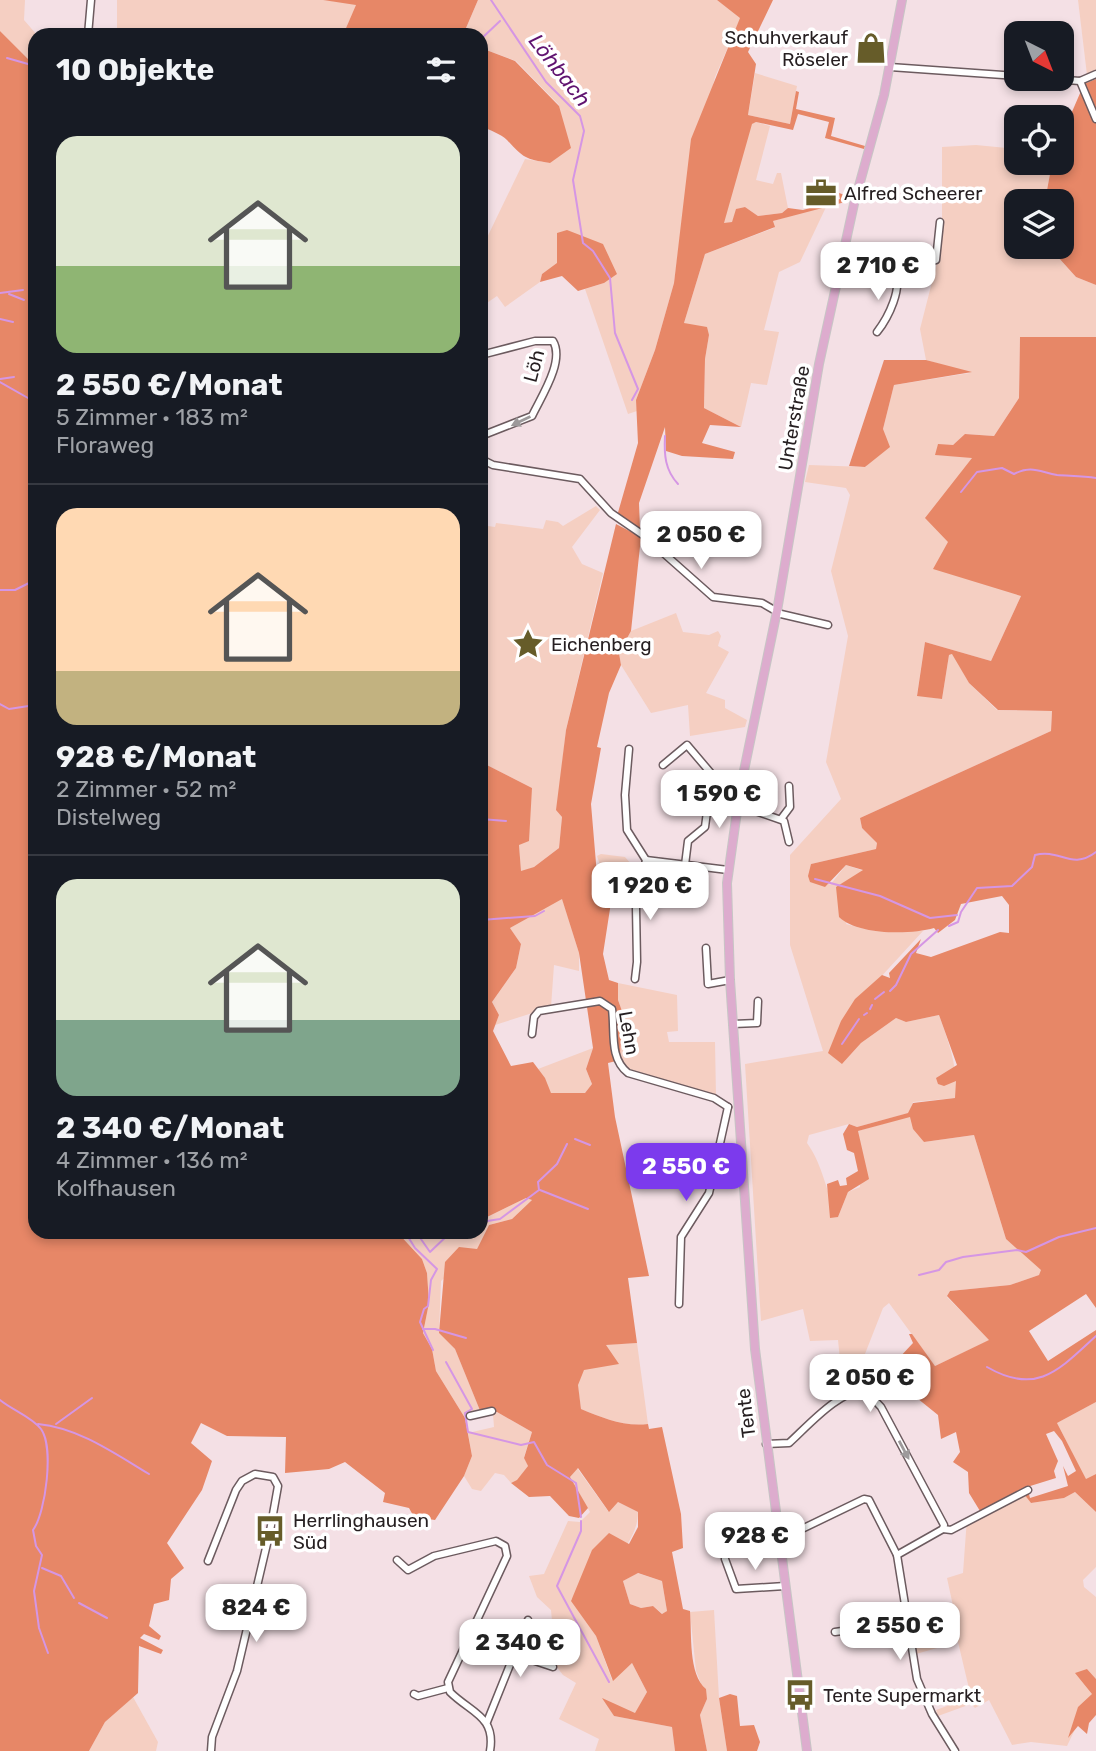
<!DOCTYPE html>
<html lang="de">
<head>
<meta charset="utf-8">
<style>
	:root { --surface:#171b24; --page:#242831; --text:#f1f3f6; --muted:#9ea1a6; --line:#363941; --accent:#7c3aed }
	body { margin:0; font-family:Rubik,sans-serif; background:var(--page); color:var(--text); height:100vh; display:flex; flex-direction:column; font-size:26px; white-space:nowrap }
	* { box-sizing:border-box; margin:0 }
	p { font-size:23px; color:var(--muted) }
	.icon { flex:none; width:38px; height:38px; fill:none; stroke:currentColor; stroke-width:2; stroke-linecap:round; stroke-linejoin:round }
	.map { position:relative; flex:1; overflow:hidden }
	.side { position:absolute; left:28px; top:28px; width:460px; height:1211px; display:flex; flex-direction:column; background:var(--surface); border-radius:21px; box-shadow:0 4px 10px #0003 }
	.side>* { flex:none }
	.needle { width:46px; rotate:138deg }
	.fabs { position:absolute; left:1004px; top:21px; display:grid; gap:14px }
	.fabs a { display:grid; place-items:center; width:70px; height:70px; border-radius:14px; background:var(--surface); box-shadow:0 4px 10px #0003; font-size:35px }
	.price { position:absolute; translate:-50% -60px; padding:0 16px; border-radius:14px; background:#fff; color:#222; font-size:23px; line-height:46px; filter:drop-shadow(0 2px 4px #0008) }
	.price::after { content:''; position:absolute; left:50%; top:42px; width:21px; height:16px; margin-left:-10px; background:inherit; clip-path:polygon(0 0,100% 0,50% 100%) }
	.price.on { background:var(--accent); color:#fff }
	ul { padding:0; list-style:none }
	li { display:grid; align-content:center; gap:14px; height:371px; padding:0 28px }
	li+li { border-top:2px solid var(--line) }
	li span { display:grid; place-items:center; height:217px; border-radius:21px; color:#555 }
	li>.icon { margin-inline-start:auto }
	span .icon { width:126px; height:126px; fill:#fffc; stroke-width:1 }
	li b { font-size:30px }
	h2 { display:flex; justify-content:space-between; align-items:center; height:84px; padding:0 28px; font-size:30px }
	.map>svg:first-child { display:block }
</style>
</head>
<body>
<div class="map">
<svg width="1096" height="1751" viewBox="0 0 1096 1751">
	<rect width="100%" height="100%" fill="#f4e0e5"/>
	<g fill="#f5cfc2">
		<polygon points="0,0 25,0 24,20 37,35 35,66 0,31"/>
		<polygon points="117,0 323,0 357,4 343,35 117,35"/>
		<polygon points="478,0 717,0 741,17 715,77 684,207 674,283 655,350 636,400 637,411 628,414 585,289 604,283 557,264 542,274 540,282 505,307 497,296 481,307 481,250 525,159 550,163 559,105 516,61 481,48 481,35 463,35"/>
		<polygon points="1078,0 1096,0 1096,71 1087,75"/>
		<polygon points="755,73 797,86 790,124 748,115"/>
		<polygon points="756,122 770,126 756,180 773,184 777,173 781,173 788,208 782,213 758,216 745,207 737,209 732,222 723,224 751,124"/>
		<path d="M976 145 1017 149V163H1052L1045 201H1017V247H1049L1076 277 1096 285V337H1020L1019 398 994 436 966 434 953 445H938L936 455 973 457 953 485 1021 596 991 661 925 642 917 695 942 699 949 655 953 654 969 683 997 710 1052 711 1051 731 860 818 862 828 877 843 876 849 811 864 830 885 846 865 864 871 846 924 873 931H923L867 992 855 999 842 1064 861 1043 896 1018 906 1022 939 1015C949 1043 958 1067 956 1098L913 1102 909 1113 857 1127 849 1124 809 1135 807 1143C823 1165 826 1192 838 1217L848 1192 860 1187 858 1131 910 1116 924 1142 974 1135 1006 1239 1042 1270 1039 1275 1010 1285 950 1291 947 1297 990 1340 935 1366 889 1303 883 1308 863 1359 841 1370 838 1340 810 1341 803 1309 761 1321 745 1064 823 1051 790 945V855L841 799 826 762 848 636 831 571 850 495 846 488 805 482 809 465 866 467 883 429 894 385 970 373 926 360 920 329 942 243V147Z"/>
		<polygon points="827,205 800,262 779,272 764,330 779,332 767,385 751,383 741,427 704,408 705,359 709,335 684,323 705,254 774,228 773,221"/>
		<polygon points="596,506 600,510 572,547 582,564 603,573 566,730 557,810 562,817 559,848 534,867 521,872 519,845 532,788 481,762 481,525 495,527 496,523 543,529 546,520 558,522 563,526"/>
		<polygon points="676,613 683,632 709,635 718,631 721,636 718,646 729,652 706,693 725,700 725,708 747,720 745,727 690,736 688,705 651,713 621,665 619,653 631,631"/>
		<polygon points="601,854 625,857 631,864 629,872 606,883 597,856"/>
		<polygon points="562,898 579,953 579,971 554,965 551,1007 495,1025 499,1015 492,1002 516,968 521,944 510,928"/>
		<polygon points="618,983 677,995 678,1031 667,1032 669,1042 715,1042 716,1096 630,1071 620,1060 622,1011 618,1000"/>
		<polygon points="593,1048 586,1069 592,1084 585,1093 551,1093 538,1069"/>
		<polygon points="526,1198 532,1200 512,1219 489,1225 477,1249 441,1281 439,1333 455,1349 481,1413 465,1418 436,1371 432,1349 423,1333 429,1303 427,1273 422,1259 397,1232 430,1232 446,1238 458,1232 481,1232 481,1220"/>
		<path d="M637 1343 648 1424C624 1427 603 1418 581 1409L578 1388 501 1350Z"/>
		<polygon points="1096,1402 1096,1474 1086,1480 1057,1423"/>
		<polygon points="497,1412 532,1432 524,1457 528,1466 517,1481 511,1483 504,1475 495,1473 481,1491 472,1489 464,1476 472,1456 468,1433 494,1427 493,1414"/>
		<path d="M577 1468 608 1511 618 1502 638 1512C638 1549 595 1577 571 1600L596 1636 612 1680 632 1663 647 1692 635 1714 604 1700 614 1716 672 1727 675 1751H595L599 1739 559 1719 576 1683 563 1675 556 1666 567 1652 552 1621 551 1610 537 1597 529 1576 544 1574 568 1521 580 1522 590 1512 570 1477Z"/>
		<polygon points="1075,1492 1096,1512 1096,1567 1083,1580 1084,1587 1096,1597 1096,1679 1087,1669 1092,1694 1067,1746 1031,1742 1012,1745 989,1700 975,1708 971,1704 938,1716 936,1710 971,1697 958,1642 916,1654 912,1634 956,1620 947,1578 963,1573 967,1518 1025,1494 1031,1503 1064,1498"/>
		<polygon points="637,1573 662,1581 667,1611 663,1614 653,1606 641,1608 630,1604 623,1581"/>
		<polygon points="714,1610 719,1698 727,1751 707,1751 700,1715 707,1699 696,1671 690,1612"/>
		<polygon points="133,1697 158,1742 156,1751 89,1751 105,1722"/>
	</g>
	<g fill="#e78767" fill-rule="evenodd">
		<polygon points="323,0 478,0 463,35 343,35 356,5"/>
		<polygon points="717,0 773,0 748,52 756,64 748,115 790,124 796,91 799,92 796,109 835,118 831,136 865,146 864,149 825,138 829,122 798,114 793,130 756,122 752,124 724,223 732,222 736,209 745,207 758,216 782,213 788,208 803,210 840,199 839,193 851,197 849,201 773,221 775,227 705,254 684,323 707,327 709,335 705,359 704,408 741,427 710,425 702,443 735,452 733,459 682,456 666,451 665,427 639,503 640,529 617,516 638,443 636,400 655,350 674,283 691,139 740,18"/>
		<polygon points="0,31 35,66 35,1232 397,1232 422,1259 427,1273 429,1303 423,1333 432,1349 436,1371 465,1418 472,1456 464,1476 435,1520 414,1517 409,1508 383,1502 385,1493 345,1462 329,1469 285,1473 286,1437 227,1436 201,1423 191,1443 212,1461 202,1490 167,1543 184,1568 171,1579 169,1600 154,1604 149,1626 161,1636 159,1640 144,1634 140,1638 163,1650 161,1654 139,1646 138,1693 105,1722 89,1751 0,1751"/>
		<path d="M481 48 515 61 559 106 571 148 550 163C524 159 524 158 507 140 501 134 489 130 481 126Z"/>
		<polygon points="1096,79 1096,285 1076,277 1049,247 1062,247 1062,201 1045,201 1052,163 1062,163 1062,135 1084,84"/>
		<polygon points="567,230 603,244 617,274 604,283 578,291 562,276 540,282 542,274 557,263 557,233"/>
		<path d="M1020 337H1096V1308L1086 1294 1029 1331 1048 1361 1096 1330V1402L1057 1423 1086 1479 1096 1474V1512L1075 1492 1064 1498 1031 1503 1024 1494 980 1511 969 1493 968 1472 953 1462 960 1452 956 1432 941 1439 938 1415 907 1390 911 1381 898 1359 913 1343 909 1334H912L935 1366 989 1340 947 1296 950 1291 1010 1285 1039 1275 1041 1270 1006 1239 974 1135 924 1142 913 1129 910 1117 858 1131 869 1179 848 1192 838 1217 830 1218 827 1184 838 1180 840 1186 847 1185 846 1178 858 1171 854 1153 847 1150 843 1134 849 1124 857 1127 908 1113 913 1103 955 1098 956 1081 944 1086 938 1084 936 1078 957 1065 939 1015 906 1022 896 1018 861 1043 842 1064 828 1053 841 1021 855 999 882 975 890 978 889 973 921 939 916 953 931 957 1000 932 1009 933V905L1002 896 961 904 955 920 938 933 934 928C910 935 857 935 839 917L836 887 863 870 846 865 825 887 810 882 808 876 811 864 876 849 877 843 862 828 860 818 1051 731 1052 711 998 710 969 683 952 654 949 655 942 699 917 696 925 642 991 661 1021 596 933 569 948 542 925 518 972 458 935 455 938 444 953 445 965 434 994 436 1019 398ZM1054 1431 1062 1441 1076 1471 1068 1476 1063 1466 1068 1486 1030 1498 1027 1487 1056 1478 1054 1471 1058 1461 1046 1434Z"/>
		<polygon points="884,360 926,360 972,372 894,385 883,429 890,447 865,467 849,466"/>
		<path d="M616 524 641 537 631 631 619 653 621 665 609 693 597 747 601 748 591 804 597 875 612 896 603 954 609 980 618 983V1000L622 1011 620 1060 608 1063 615 1117 649 1276 628 1278 637 1343 606 1345 619 1364 584 1370 578 1385 581 1409C603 1418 624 1427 648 1424L649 1429 662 1427 681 1514 683 1548 672 1552 683 1609 690 1611C692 1634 688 1674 706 1689L707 1699 700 1715 707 1751H675L672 1727 614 1716 602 1698 635 1713 647 1692 632 1663 613 1681 596 1636 571 1601 592 1550 609 1533 629 1544 638 1527V1512L618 1502 609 1512 578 1468 570 1477 588 1508 579 1518 569 1516 550 1496 529 1497 511 1483 517 1480 528 1466 524 1458 532 1432 497 1412 481 1413 455 1349 439 1333 445 1262 459 1247 477 1249 489 1225 512 1219 532 1200 526 1198 481 1220V762L532 788 529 841 519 845 521 871 534 867 559 848 562 817 556 810 566 730ZM562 899 579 953 593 1048 586 1069 592 1084 585 1093H551L545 1078 533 1062 511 1066 493 1031 499 1015 492 1002 516 968 521 944 510 928ZM638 1573 662 1581 667 1611 662 1614 653 1606 641 1608 630 1604 623 1581Z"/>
		<polygon points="1087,1669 1096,1679 1096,1715 1089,1723 1087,1734 1078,1726 1068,1738 1078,1707 1092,1694 1075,1673"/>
		<polygon points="730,1694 737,1696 740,1726 754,1725 760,1742 757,1751 727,1751 719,1698"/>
	</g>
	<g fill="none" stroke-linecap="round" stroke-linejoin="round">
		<g stroke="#d596e4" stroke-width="2">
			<polyline points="491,0 546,82 580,116 584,131 573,180 583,243 593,251 610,278 615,333 638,389 632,400"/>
			<polyline points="481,39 500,21"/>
			<polyline points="7,58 35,66"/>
			<polyline points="0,293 23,290"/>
			<polyline points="9,294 24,300"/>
			<polyline points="0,319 13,322"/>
			<polyline points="0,379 14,377"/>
			<polyline points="0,382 35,402"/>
			<path d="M665 436C664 455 665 470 678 484"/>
			<path d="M961 492 977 472 1002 468 1014 474C1031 465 1040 472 1057 475 1070 476 1083 476 1096 478"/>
			<polyline points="0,590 15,590 35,580"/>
			<polyline points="0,704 9,709 35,705"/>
			<polyline points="481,819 506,821"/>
			<polyline points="815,879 880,896 930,918 957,915"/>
			<polyline points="481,920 535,916 544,911"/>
			<path d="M949 926 958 922 961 912 977 888 1012 886 1032 867 1035 855C1060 848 1071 871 1096 852"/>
			<polyline points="890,991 896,985 911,954 938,930"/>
			<polyline points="875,999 884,992"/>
			<polyline points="870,1009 872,1005"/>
			<polyline points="864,1015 867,1013"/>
			<polyline points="842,1044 859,1019"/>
			<polyline points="575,1139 590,1145"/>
			<polyline points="540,1190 588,1209"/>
			<polyline points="481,1222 500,1219 539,1190 538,1182 557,1164 567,1144"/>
			<polyline points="405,1232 415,1248 437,1269 431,1280 428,1306 424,1309 420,1322 433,1350"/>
			<polyline points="416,1232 430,1252 451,1232"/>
			<polyline points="919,1275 939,1270 946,1262 963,1257 1017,1250 1026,1252 1059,1237 1096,1228"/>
			<polyline points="423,1329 435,1329 466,1338"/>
			<polyline points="446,1362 472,1409 465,1413 468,1432 521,1445 534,1442 547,1465 576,1483 581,1517"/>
			<path d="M987 1367C1037 1396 1059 1370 1096 1336"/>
			<path d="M0 1400C12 1410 32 1417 41 1429 54 1447 46 1512 33 1530L36 1546 42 1555 34 1591 39 1628 48 1653"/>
			<path d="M38 1424C79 1428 114 1453 149 1474"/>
			<polyline points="56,1424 92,1398"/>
			<polyline points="581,1521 581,1531 557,1586 609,1682"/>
			<polyline points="42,1568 61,1576 74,1598"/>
			<polyline points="79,1603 107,1618"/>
		</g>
		<defs>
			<g id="minor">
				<polyline points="88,35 91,0"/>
				<polyline points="890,67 1017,76"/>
				<polyline points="1053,79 1080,81 1096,74"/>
				<polyline points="1080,81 1096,119"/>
				<polyline points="839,273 858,276 936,260 940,222"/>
				<path d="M877 332C888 318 904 287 894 270"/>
				<path d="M481 355 535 341H553C565 361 541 397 532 416L481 436"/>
				<polyline points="481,459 493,465 580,479 611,513 643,535 713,597 762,603 781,614 828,625"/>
				<polyline points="629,749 625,795 627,830 646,860"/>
				<polyline points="663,765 687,745 738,805 784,821 789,842"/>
				<polyline points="781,819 790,807 789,786"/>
				<polyline points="646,860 728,870"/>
				<polyline points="685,865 688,841 705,827 710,789 716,779"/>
				<polyline points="706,948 708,984 730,980"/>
				<polyline points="635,979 637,962 636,907 646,860"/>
				<polyline points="733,1024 757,1023 758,1001"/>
				<path d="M532 1034 534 1017 539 1011 600 1001 612 1009C615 1032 609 1058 628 1073L714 1098 728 1107"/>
				<polyline points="679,1304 681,1237 709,1193 728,1107"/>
				<polyline points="470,1416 492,1411"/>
				<path d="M766 1444 789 1443C805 1429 843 1385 867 1392L881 1407 944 1525 943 1529"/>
				<polyline points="943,1529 951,1530 1028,1490"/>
				<polyline points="779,1540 864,1499 869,1500 897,1555 943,1529"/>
				<polyline points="897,1555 917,1679 932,1714 955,1751"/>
				<polyline points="725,1559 736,1589 785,1586"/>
				<path d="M397 1560 408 1570 434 1556 496 1541 505 1546 507 1556 448 1682 450 1692C471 1713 496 1716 490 1751"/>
				<polyline points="208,1561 236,1490 242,1481 255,1474 273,1477 278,1486 270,1531 237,1671 212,1737 211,1751"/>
				<polyline points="835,1632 907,1622"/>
				<polyline points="514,1654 553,1667"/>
				<polyline points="414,1694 418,1696 448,1688"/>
				<polyline points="487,1722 528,1620"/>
			</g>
			<polyline id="major" points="807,1751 755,1349 730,980 727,883 740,790 777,611 819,364 854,204 884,95 902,0"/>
		</defs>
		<use href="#minor" stroke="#6c5b5f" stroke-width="9"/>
		<use href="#major" stroke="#c7c5c5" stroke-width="10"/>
		<use href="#minor" stroke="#fff" stroke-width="6"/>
		<use href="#major" stroke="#ddacce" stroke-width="8"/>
	</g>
	<defs><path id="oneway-solid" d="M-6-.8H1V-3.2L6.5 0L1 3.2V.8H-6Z" transform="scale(1.75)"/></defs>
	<g fill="#9d9a9b">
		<use href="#oneway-solid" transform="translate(521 421) rotate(154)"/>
		<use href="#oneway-solid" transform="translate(904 1450) rotate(62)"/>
	</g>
	<defs>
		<symbol id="shop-bare" viewBox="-9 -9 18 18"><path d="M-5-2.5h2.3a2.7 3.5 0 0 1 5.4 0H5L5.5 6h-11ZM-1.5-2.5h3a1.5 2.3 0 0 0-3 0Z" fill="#665c29" stroke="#fff" stroke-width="2.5" paint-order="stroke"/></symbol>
		<symbol id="office-bare" viewBox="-9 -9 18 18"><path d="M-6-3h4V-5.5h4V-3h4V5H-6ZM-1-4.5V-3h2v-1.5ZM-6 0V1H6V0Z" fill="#665c29" stroke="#fff" stroke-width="2.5" paint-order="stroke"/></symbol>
		<symbol id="sight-bare" viewBox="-9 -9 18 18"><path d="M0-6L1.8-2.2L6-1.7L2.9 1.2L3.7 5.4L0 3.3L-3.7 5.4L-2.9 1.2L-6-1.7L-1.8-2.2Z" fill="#665c29" stroke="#fff" stroke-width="2.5" paint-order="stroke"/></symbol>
		<symbol id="bus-bare" viewBox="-9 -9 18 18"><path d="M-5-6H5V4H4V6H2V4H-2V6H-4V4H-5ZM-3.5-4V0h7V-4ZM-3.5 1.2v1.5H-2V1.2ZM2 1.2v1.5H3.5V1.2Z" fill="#665c29" stroke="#fff" stroke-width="2.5" paint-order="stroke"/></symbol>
	</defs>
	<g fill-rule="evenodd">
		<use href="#shop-bare" x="849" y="26" width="44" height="44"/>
		<use href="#office-bare" x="799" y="171" width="44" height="44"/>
		<use href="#sight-bare" x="506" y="622" width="44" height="44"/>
		<use href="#bus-bare" x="248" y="1509" width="44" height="44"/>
		<use href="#bus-bare" x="778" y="1673" width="44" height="44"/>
	</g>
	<g text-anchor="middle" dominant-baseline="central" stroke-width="7" stroke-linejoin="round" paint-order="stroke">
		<g font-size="19" fill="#261f21" stroke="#fff" text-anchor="start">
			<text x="848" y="37" text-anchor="end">Schuhverkauf<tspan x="848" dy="22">Röseler</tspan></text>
			<text x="844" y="193">Alfred Scheerer</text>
			<text x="551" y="644">Eichenberg</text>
			<text x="293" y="1520">Herrlinghausen<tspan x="293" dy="22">Süd</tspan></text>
			<text x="823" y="1695">Tente Supermarkt</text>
		</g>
		<g font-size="19" fill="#261f21" stroke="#fff">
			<text transform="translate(534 366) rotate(-75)">Löh</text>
			<text transform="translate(794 418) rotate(-80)">Unterstraße</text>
			<text transform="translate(629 1033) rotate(80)">Lehn</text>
			<text transform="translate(746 1413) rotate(-97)">Tente</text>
		</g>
		<g font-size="21" font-style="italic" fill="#601370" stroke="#fff">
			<text transform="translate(560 70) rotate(52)">Löhbach</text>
		</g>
	</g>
</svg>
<div class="fabs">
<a><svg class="needle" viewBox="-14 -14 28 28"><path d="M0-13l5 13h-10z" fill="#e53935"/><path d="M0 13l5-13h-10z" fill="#9ea1a6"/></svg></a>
<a><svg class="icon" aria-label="locate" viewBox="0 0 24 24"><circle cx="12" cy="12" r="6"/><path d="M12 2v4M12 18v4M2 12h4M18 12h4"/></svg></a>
<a><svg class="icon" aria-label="layers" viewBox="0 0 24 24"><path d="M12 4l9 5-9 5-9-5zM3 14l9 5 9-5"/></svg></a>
</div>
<b class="price" style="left:878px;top:302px">2 710 €</b>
<b class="price" style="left:701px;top:571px">2 050 €</b>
<b class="price" style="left:719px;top:830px">1 590 €</b>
<b class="price" style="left:650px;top:922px">1 920 €</b>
<b class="price on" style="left:686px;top:1203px">2 550 €</b>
<b class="price" style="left:870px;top:1414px">2 050 €</b>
<b class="price" style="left:755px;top:1572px">928 €</b>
<b class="price" style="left:256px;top:1644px">824 €</b>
<b class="price" style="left:900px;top:1662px">2 550 €</b>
<b class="price" style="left:520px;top:1679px">2 340 €</b>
<section class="side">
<h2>10 Objekte<svg class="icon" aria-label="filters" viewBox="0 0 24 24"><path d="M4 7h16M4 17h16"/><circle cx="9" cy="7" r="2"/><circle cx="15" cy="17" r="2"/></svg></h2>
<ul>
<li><span style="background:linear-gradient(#dfe7d0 60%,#8fb573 0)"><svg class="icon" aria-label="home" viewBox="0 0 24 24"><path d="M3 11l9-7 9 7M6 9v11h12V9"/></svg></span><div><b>2 550 €/Monat</b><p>5 Zimmer · 183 m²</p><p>Floraweg</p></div></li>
<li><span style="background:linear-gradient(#ffd9b3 75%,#c2b280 0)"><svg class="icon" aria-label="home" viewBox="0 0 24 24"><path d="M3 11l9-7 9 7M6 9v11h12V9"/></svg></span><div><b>928 €/Monat</b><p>2 Zimmer · 52 m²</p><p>Distelweg</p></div></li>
<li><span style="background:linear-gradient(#dfe7d0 65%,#7fa58c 0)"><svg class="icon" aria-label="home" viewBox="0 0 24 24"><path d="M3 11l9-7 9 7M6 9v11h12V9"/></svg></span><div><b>2 340 €/Monat</b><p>4 Zimmer · 136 m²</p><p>Kolfhausen</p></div></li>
</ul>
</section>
</div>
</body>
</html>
